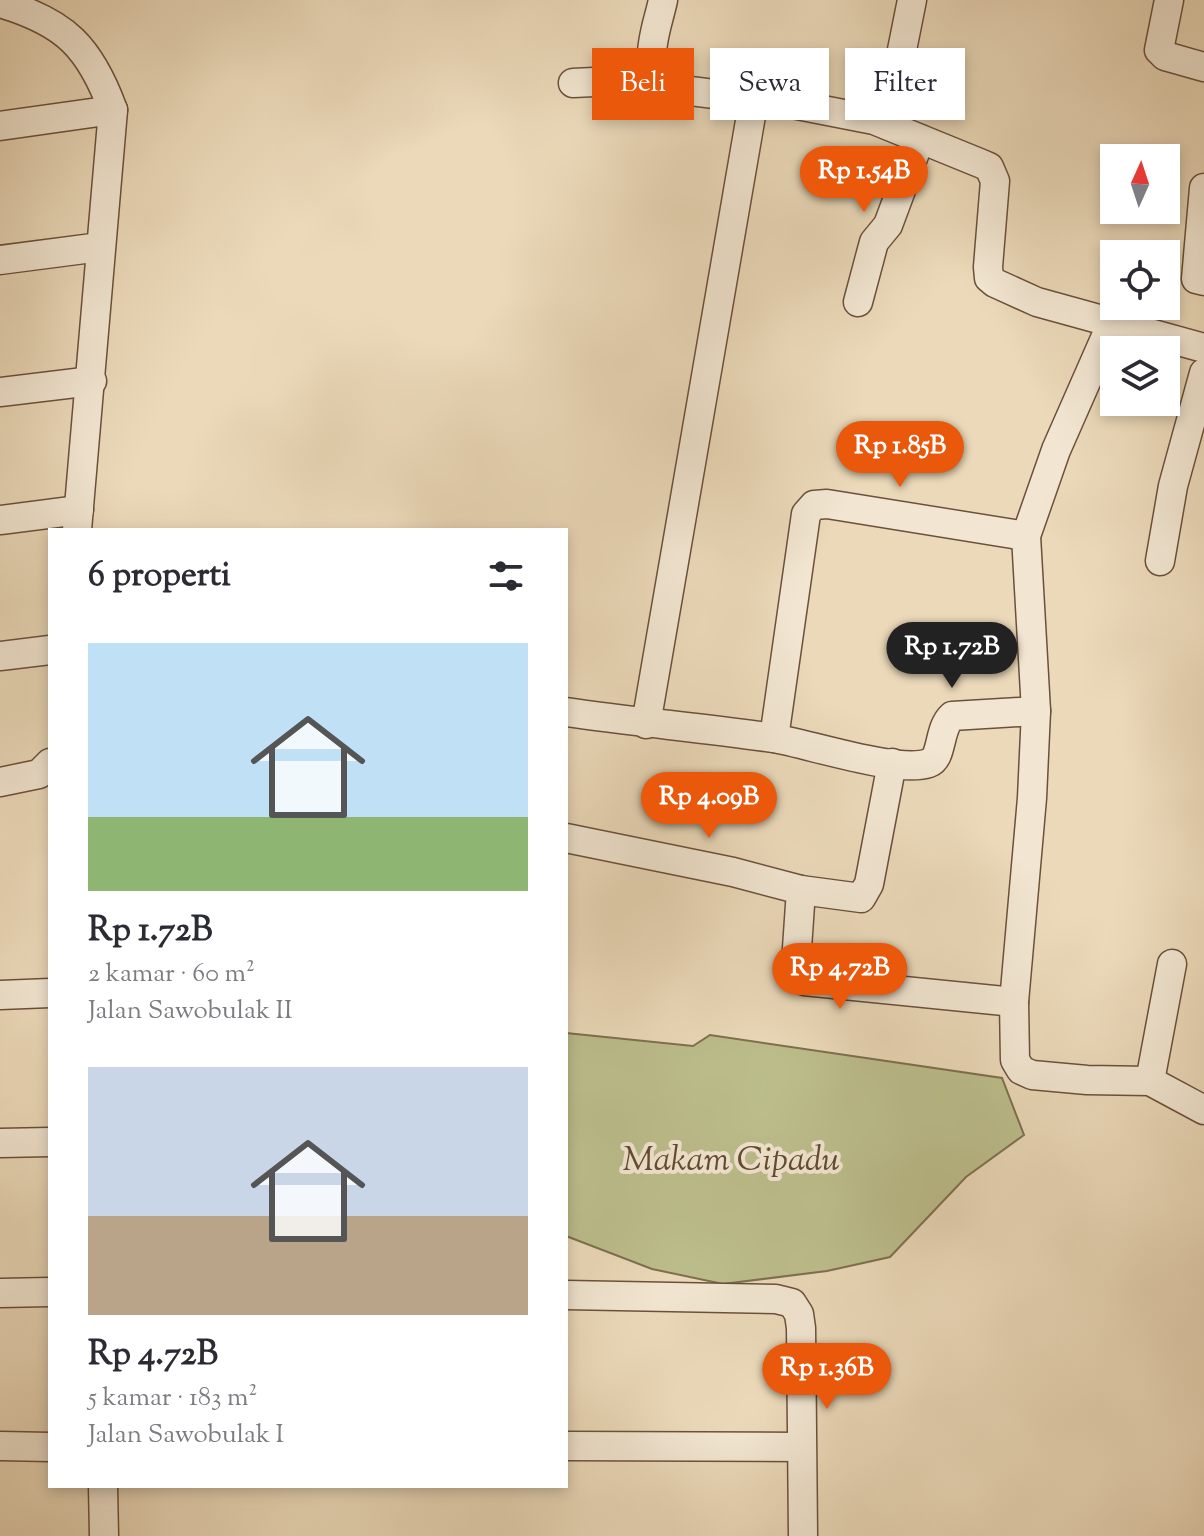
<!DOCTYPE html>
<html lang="id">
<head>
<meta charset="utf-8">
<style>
	:root { --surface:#fff; --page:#f7f7f7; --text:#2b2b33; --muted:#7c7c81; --accent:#ea580c }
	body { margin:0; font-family:"Sorts Mill Goudy",serif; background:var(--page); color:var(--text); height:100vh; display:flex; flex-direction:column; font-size:30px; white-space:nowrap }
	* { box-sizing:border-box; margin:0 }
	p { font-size:26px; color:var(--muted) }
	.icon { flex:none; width:44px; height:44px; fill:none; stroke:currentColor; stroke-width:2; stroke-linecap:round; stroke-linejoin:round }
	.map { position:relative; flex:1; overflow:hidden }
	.drawer { position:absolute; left:48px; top:528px; width:520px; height:960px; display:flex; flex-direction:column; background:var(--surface); border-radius:0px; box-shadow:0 4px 12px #0003 }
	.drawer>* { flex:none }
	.guide { position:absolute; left:592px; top:48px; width:492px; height:72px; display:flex; gap:16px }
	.needle { width:52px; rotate:3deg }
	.controls { position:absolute; left:1100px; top:144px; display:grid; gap:16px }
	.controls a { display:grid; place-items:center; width:80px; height:80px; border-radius:0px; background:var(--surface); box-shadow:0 4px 12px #0003; font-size:40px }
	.price { position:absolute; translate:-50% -68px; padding:0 18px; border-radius:28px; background:var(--accent); color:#fff; font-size:26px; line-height:52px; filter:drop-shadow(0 2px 4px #0008) }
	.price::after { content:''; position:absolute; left:50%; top:48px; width:24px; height:18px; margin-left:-12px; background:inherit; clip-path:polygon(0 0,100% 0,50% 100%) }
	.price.current { background:#222; color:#fff }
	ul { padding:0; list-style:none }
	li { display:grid; align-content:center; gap:16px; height:424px; padding:0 40px }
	li span { display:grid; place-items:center; height:248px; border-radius:0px; color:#555 }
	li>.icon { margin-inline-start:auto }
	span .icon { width:144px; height:144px; fill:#fffc; stroke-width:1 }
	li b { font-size:34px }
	h2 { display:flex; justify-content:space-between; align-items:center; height:96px; padding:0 40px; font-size:34px }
	.chip { padding:0 28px; border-radius:0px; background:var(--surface); box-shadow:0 4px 12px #0003; font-size:28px; line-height:72px }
	.chip.current { background:var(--accent); color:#fff }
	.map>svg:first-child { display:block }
</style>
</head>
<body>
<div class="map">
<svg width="1204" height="1536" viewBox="0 0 1204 1536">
	<rect width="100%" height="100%" fill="#ebd9b9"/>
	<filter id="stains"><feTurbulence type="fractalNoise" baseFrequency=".0025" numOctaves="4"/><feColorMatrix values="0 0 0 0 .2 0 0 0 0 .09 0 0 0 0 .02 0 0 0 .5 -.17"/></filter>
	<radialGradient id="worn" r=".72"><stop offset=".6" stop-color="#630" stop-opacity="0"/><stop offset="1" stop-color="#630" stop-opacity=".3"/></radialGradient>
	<polygon fill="#bcbe8c" stroke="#7e704e" stroke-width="2" points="566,1033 693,1046 710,1035 1002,1078 1024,1135 966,1177 890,1257 827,1271 723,1284 652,1269 566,1236"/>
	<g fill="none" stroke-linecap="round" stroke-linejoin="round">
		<defs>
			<g id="minor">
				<path d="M663 0C657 29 640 65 666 88L787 103 874 120 982 164 989 167 995 181 988 267 989 278 995 283 1037 302 1204 348"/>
				<polyline points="1169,0 1159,50 1165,56 1204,67"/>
				<path d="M0 3C65 22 90 47 113 110L77 530"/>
				<polyline points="573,83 656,79"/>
				<polyline points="887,125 912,0"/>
				<polyline points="0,126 113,110"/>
				<polyline points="1204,188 1196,279 1204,281"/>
				<polyline points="0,260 100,247"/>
				<polyline points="858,302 874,242 888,225 920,139"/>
				<polyline points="1111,325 1056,450 1026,536 1036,711 1032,798 1014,1002 1015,1060 1021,1070 1032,1075 1087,1080 1150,1081 1204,1110"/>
				<polyline points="0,392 92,381"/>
				<polyline points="0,520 79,510"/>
				<polyline points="1160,561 1173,486 1204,373"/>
				<polyline points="0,656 50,650"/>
				<path d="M566 712C635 722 704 728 773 738 809 744 898 774 929 763 943 758 938 729 952 716L1036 711"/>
				<polyline points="646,724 754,98"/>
				<polyline points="774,738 806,514 814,505 827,504 1026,536"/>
				<polyline points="0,782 39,774 50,763"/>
				<polyline points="566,838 733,872 801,890 861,898 869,884 892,763"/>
				<polyline points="801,890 796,963 797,975 804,981 1014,1002"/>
				<polyline points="0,995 50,993"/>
				<polyline points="1150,1081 1172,964"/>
				<polyline points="0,1143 50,1142"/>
				<polyline points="0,1293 50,1292"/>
				<polyline points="566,1295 776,1299 792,1303 799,1314 801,1328 803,1536"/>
				<polyline points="0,1446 50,1447"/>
				<polyline points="566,1446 801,1447"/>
				<polyline points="103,1486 104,1536"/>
			</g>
		</defs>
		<use href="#minor" stroke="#6c503b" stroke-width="31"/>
		<use href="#minor" stroke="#f2e6d2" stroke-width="28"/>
	</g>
	<g text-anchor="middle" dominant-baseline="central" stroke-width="8" stroke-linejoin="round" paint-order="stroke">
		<g font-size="34" font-style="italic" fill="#604a30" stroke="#f2e6d2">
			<text x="731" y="1161">Makam Cipadu</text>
		</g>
	</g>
	<rect width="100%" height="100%" filter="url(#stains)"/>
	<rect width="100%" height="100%" fill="url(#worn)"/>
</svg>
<div class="controls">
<a><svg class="needle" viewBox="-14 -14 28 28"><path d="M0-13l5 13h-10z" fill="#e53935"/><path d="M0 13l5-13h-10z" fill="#7c7c81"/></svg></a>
<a><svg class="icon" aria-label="locate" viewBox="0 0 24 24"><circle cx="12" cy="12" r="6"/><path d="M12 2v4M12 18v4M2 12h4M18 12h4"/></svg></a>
<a><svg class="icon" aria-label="layers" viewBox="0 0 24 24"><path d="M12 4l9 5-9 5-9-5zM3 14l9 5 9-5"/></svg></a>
</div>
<b class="price" style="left:864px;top:214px">Rp 1.54B</b>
<b class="price" style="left:900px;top:489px">Rp 1.85B</b>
<b class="price current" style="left:952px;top:690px">Rp 1.72B</b>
<b class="price" style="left:709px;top:840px">Rp 4.09B</b>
<b class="price" style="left:840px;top:1011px">Rp 4.72B</b>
<b class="price" style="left:827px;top:1411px">Rp 1.36B</b>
<div class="guide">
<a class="chip current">Beli</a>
<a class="chip">Sewa</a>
<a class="chip">Filter</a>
</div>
<section class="drawer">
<h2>6 properti<svg class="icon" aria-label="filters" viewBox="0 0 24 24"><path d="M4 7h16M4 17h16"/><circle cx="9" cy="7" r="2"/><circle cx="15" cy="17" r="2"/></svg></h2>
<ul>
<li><span style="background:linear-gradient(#bfe0f5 70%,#8fb573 0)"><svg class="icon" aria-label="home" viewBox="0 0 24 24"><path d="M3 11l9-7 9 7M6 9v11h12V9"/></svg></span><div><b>Rp 1.72B</b><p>2 kamar · 60 m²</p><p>Jalan Sawobulak II</p></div></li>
<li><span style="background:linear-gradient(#c9d6e8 60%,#b9a48a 0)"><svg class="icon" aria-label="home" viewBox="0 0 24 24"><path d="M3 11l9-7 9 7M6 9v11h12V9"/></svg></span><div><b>Rp 4.72B</b><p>5 kamar · 183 m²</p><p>Jalan Sawobulak I</p></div></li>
</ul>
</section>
</div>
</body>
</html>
